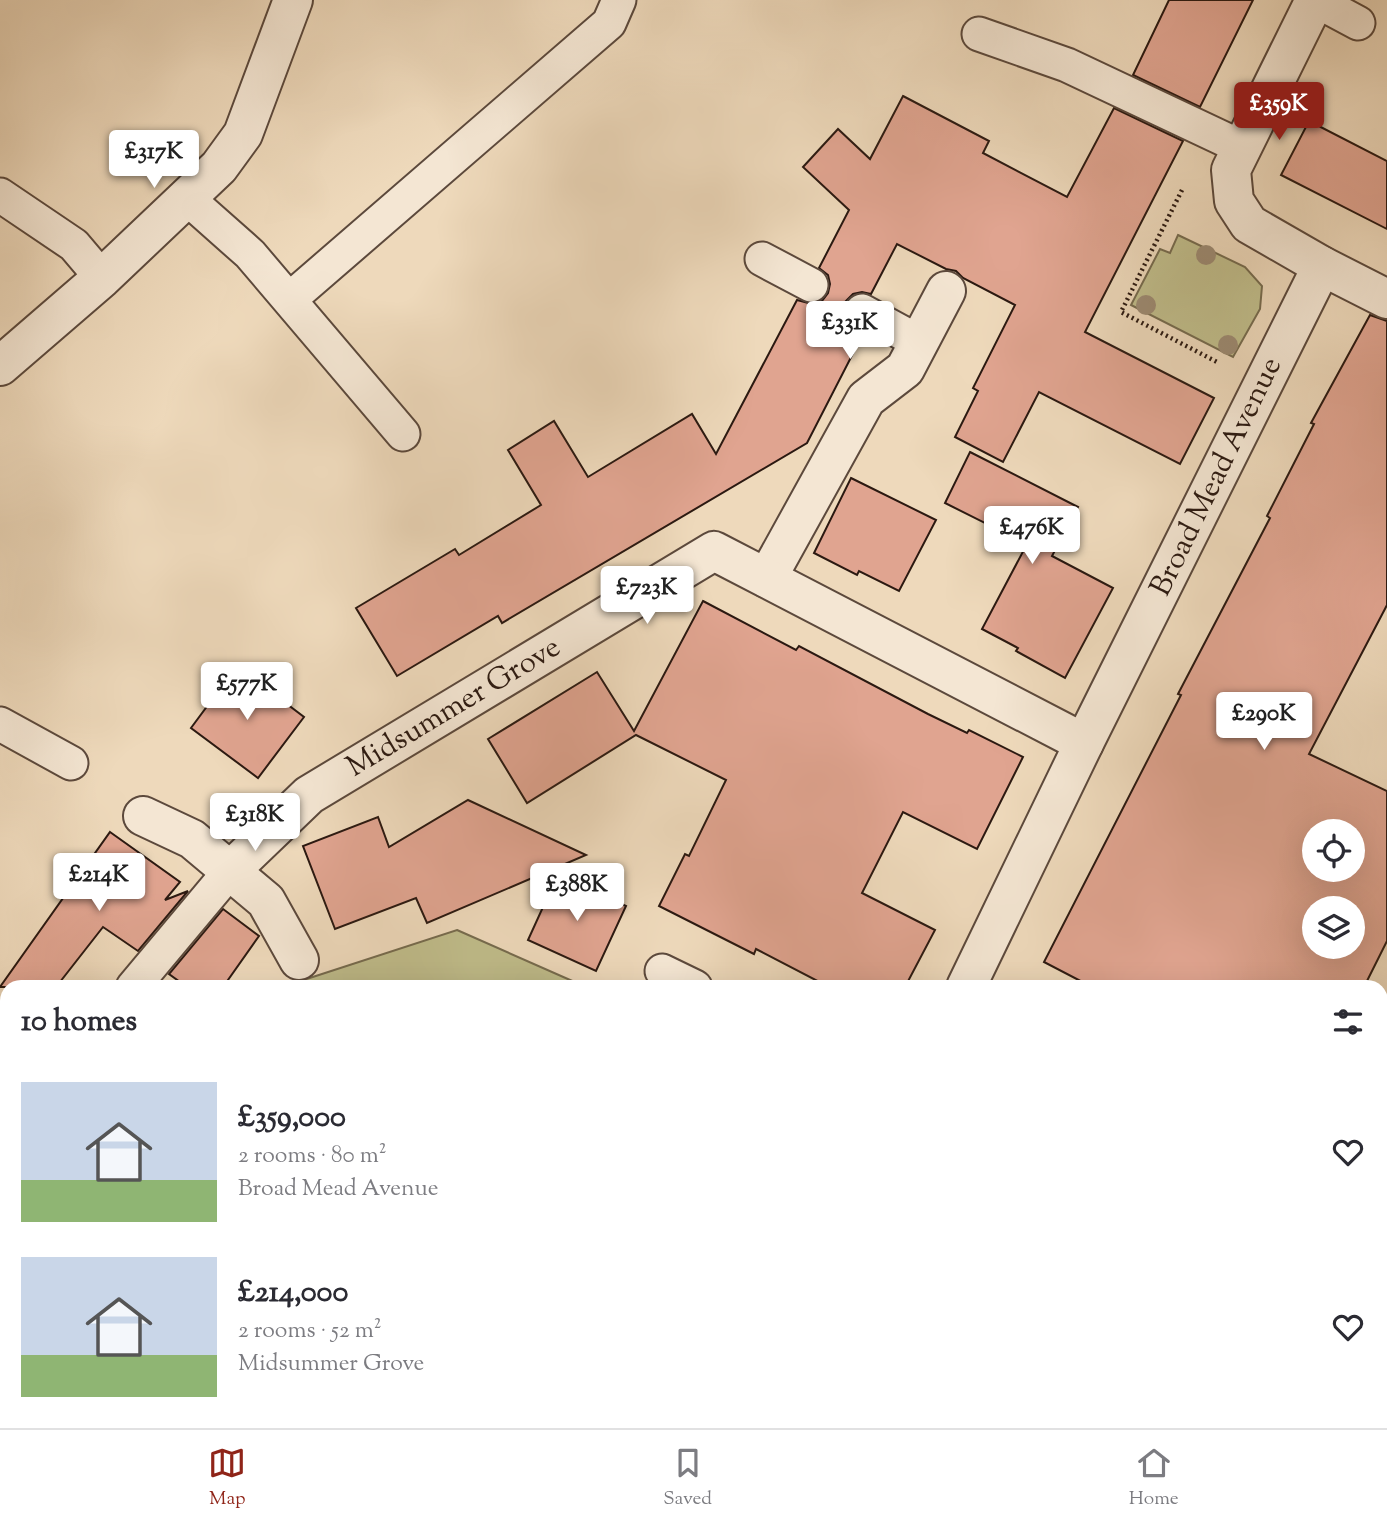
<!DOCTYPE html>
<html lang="en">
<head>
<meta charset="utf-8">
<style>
	:root { --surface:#fff; --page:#f2f2f3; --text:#2b2b33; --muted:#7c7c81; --line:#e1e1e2; --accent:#8f2418 }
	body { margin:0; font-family:"Sorts Mill Goudy",serif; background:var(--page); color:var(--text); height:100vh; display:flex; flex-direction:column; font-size:26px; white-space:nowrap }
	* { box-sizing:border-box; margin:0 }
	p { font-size:23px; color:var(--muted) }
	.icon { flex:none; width:38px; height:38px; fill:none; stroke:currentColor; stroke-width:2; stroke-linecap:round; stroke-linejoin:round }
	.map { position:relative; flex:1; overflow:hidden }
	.panel { position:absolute; left:0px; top:980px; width:1388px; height:448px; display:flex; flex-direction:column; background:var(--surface); border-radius:21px 21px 0 0; box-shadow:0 7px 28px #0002 }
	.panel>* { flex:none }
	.controls { position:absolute; left:1302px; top:819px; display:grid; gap:14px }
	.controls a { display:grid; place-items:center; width:63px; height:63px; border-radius:50%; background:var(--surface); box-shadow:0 7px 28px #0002; font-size:35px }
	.price { position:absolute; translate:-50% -60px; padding:0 16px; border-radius:7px; background:#fff; color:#222; font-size:23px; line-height:46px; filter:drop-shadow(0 2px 4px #0008) }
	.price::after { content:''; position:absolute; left:50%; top:42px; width:21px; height:16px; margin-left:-10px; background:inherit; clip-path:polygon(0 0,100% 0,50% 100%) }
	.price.on { background:var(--accent); color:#fff }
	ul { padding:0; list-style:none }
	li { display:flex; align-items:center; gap:21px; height:175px; padding:0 21px }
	li span { display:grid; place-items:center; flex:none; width:196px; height:140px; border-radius:0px; color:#555 }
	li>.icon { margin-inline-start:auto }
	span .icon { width:84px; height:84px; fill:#fffc; stroke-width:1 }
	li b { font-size:30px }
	h2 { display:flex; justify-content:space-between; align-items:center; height:84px; padding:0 21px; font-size:30px }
	.menu { display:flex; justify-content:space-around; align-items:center; height:98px; border-top:2px solid var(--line); background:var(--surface); font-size:19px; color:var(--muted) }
	.menu a { display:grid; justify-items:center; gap:4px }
	.menu .on { color:var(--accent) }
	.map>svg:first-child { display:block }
</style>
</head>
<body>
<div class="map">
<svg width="1387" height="1428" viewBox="0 0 1387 1428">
	<rect width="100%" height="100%" fill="#eed9bb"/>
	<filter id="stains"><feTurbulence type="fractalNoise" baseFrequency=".00286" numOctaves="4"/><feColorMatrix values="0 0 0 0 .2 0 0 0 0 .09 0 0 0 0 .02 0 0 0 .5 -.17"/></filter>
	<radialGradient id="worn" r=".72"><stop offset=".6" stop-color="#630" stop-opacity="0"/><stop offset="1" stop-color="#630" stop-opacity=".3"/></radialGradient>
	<g fill="#c0bd8b" stroke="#766b4e" stroke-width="2">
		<polygon points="1178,235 1245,267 1262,286 1260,309 1233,357 1131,305 1160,249 1170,253"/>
		<polygon points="457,930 586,987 282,987"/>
		<polygon points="0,1156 7,1162 7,1284 0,1280"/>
		<polygon points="1381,1342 1387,1345 1387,1428 310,1428 296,1421 1381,1421"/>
		<polygon points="0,1377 7,1381 7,1421 90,1421 104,1428 0,1428"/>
	</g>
	<polygon fill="#99baae" stroke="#6d7a6f" stroke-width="2" points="671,1421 1305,1421 1320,1428 687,1428"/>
	<g fill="#e0a490" stroke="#2b1911" stroke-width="2" fill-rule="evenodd">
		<polygon points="1169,0 1253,0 1200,107 1133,75"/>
		<polygon points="903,96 989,141 983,153 1067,197 1114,108 1183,141 1085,332 1214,398 1180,464 1039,392 1003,462 955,437 978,391 973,388 1015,305 963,278 956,271 946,269 897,244 871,294 862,292 853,294 845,302 843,311 845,320 853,329 863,334 807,443 502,623 498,616 397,676 356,608 455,549 459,555 541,505 508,450 554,421 588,477 692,414 716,454 797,300 812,304 822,301 828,293 830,284 828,275 819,268 849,210 803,167 838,129 870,159"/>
		<polygon points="1309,121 1387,161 1387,229 1281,175"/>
		<path d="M1370 315 1387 321V605L1309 754 1387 791V941L1364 987H1092L1044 962 1181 695 1178 694 1270 518 1267 516 1314 424 1311 423ZM1314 831H1353V870H1314ZM1314 908H1353V947H1314Z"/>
		<polygon points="970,452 1078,507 1052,556 1113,588 1065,678 1016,651 1018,648 982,629 1027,544 945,503"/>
		<polygon points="851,478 936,520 899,591 859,571 857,575 814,553"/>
		<polygon points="703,601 796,650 799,646 928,714 967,733 969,730 1023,757 977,849 903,812 862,893 935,930 905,987 829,987 756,949 754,954 659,906 685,854 689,856 726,780 636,735 527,803 488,739 597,672 634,731"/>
		<polygon points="237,666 304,717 258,778 191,728"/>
		<polygon points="468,800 586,855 427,923 416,898 335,929 303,846 378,817 389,847"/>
		<polygon points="110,832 180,882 165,900 188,891 138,951 103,927 56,987 0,987"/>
		<polygon points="558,874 626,906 596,971 528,940"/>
		<polygon points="223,909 259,936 223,987 187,987 169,974"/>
	</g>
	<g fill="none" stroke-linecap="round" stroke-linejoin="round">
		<defs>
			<g id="service">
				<polyline points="1315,0 1358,23"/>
				<polyline points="979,34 1067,65 1243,148"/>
				<polyline points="0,195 74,245 102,278"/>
				<polyline points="188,199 250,254 403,434"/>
				<polyline points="762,259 811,285"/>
				<polyline points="290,299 609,23 619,0"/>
				<polyline points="862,311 919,342"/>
				<polyline points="0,724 71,763"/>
				<polyline points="662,971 695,987"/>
				<polyline points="133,987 230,871"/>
				<polyline points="1381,1314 1387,1317"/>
			</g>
			<g id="minor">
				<polyline points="1315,0 1231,170 1234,201 1249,224 1322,266 1387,299"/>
				<polyline points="0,366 102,278 219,167 243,134 293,0"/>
				<polyline points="767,578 866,399 905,369 946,291"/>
				<polyline points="143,816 192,839 266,901 299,960"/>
				<polyline points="230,871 309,795 714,551 1084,743"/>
				<polyline points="966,987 1084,743 1322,266"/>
				<polyline points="1381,1097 1387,1085"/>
			</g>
			<g id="trunk">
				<polyline points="0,1340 7,1344"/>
				<polyline points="167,1421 181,1428"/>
			</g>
		</defs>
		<use href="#service" stroke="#5c493c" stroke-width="37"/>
		<use href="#minor" stroke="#5c493c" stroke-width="42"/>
		<use href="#trunk" stroke="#2b1911" stroke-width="42"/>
		<polyline stroke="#2b1911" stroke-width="4.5" stroke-dasharray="2 3.5" stroke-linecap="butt" points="1182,190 1121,312 1219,363"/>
		<use href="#service" stroke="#f4e6d3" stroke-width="33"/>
		<use href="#minor" stroke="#f4e6d3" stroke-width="38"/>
		<use href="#trunk" stroke="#eed9bb" stroke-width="38"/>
	</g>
	<g fill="#9c8a72">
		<circle cx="1206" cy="255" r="10"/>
		<circle cx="1146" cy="305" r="10"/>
		<circle cx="1228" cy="345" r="10"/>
	</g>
	<g text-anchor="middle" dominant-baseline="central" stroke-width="5" stroke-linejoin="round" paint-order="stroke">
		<g font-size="30" fill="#2b1911" stroke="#f4e6d3">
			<text transform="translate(1217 477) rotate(-64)">Broad Mead Avenue</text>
			<text transform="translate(454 708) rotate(-31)">Midsummer Grove</text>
		</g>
	</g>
	<rect width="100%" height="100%" filter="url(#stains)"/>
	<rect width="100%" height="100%" fill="url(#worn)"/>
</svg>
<div class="controls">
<a><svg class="icon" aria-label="locate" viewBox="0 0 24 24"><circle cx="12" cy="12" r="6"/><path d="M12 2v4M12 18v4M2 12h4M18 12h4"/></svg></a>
<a><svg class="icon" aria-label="layers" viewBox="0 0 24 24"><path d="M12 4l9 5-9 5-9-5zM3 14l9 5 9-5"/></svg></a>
</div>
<b class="price on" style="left:1279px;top:142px">£359K</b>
<b class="price" style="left:154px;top:190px">£317K</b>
<b class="price" style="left:850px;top:361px">£331K</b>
<b class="price" style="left:1032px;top:566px">£476K</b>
<b class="price" style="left:647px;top:626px">£723K</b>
<b class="price" style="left:247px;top:722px">£577K</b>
<b class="price" style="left:1264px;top:752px">£290K</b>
<b class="price" style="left:255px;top:853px">£318K</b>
<b class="price" style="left:99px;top:913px">£214K</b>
<b class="price" style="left:577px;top:923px">£388K</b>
<section class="panel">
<h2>10 homes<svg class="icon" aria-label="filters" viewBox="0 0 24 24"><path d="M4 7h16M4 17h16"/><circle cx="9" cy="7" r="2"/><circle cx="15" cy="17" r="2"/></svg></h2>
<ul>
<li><span style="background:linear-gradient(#c9d6e8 70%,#8fb573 0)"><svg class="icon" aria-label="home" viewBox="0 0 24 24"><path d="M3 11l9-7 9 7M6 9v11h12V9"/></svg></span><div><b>£359,000</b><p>2 rooms · 80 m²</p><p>Broad Mead Avenue</p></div><svg class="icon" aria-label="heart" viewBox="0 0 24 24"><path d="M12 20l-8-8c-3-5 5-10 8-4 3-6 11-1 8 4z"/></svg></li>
<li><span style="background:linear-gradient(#c9d6e8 70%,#8fb573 0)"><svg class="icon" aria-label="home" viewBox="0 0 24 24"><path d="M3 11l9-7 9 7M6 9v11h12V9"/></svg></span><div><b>£214,000</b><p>2 rooms · 52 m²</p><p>Midsummer Grove</p></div><svg class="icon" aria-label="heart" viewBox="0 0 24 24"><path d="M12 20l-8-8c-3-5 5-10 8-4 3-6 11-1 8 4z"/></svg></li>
</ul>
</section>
</div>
<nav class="menu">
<a class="on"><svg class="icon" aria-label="map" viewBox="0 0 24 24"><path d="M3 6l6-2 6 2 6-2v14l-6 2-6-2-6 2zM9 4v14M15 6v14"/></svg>Map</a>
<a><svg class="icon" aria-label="saved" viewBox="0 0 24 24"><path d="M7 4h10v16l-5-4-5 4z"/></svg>Saved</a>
<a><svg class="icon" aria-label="home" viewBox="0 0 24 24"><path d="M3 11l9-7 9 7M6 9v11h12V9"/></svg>Home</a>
</nav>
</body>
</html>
